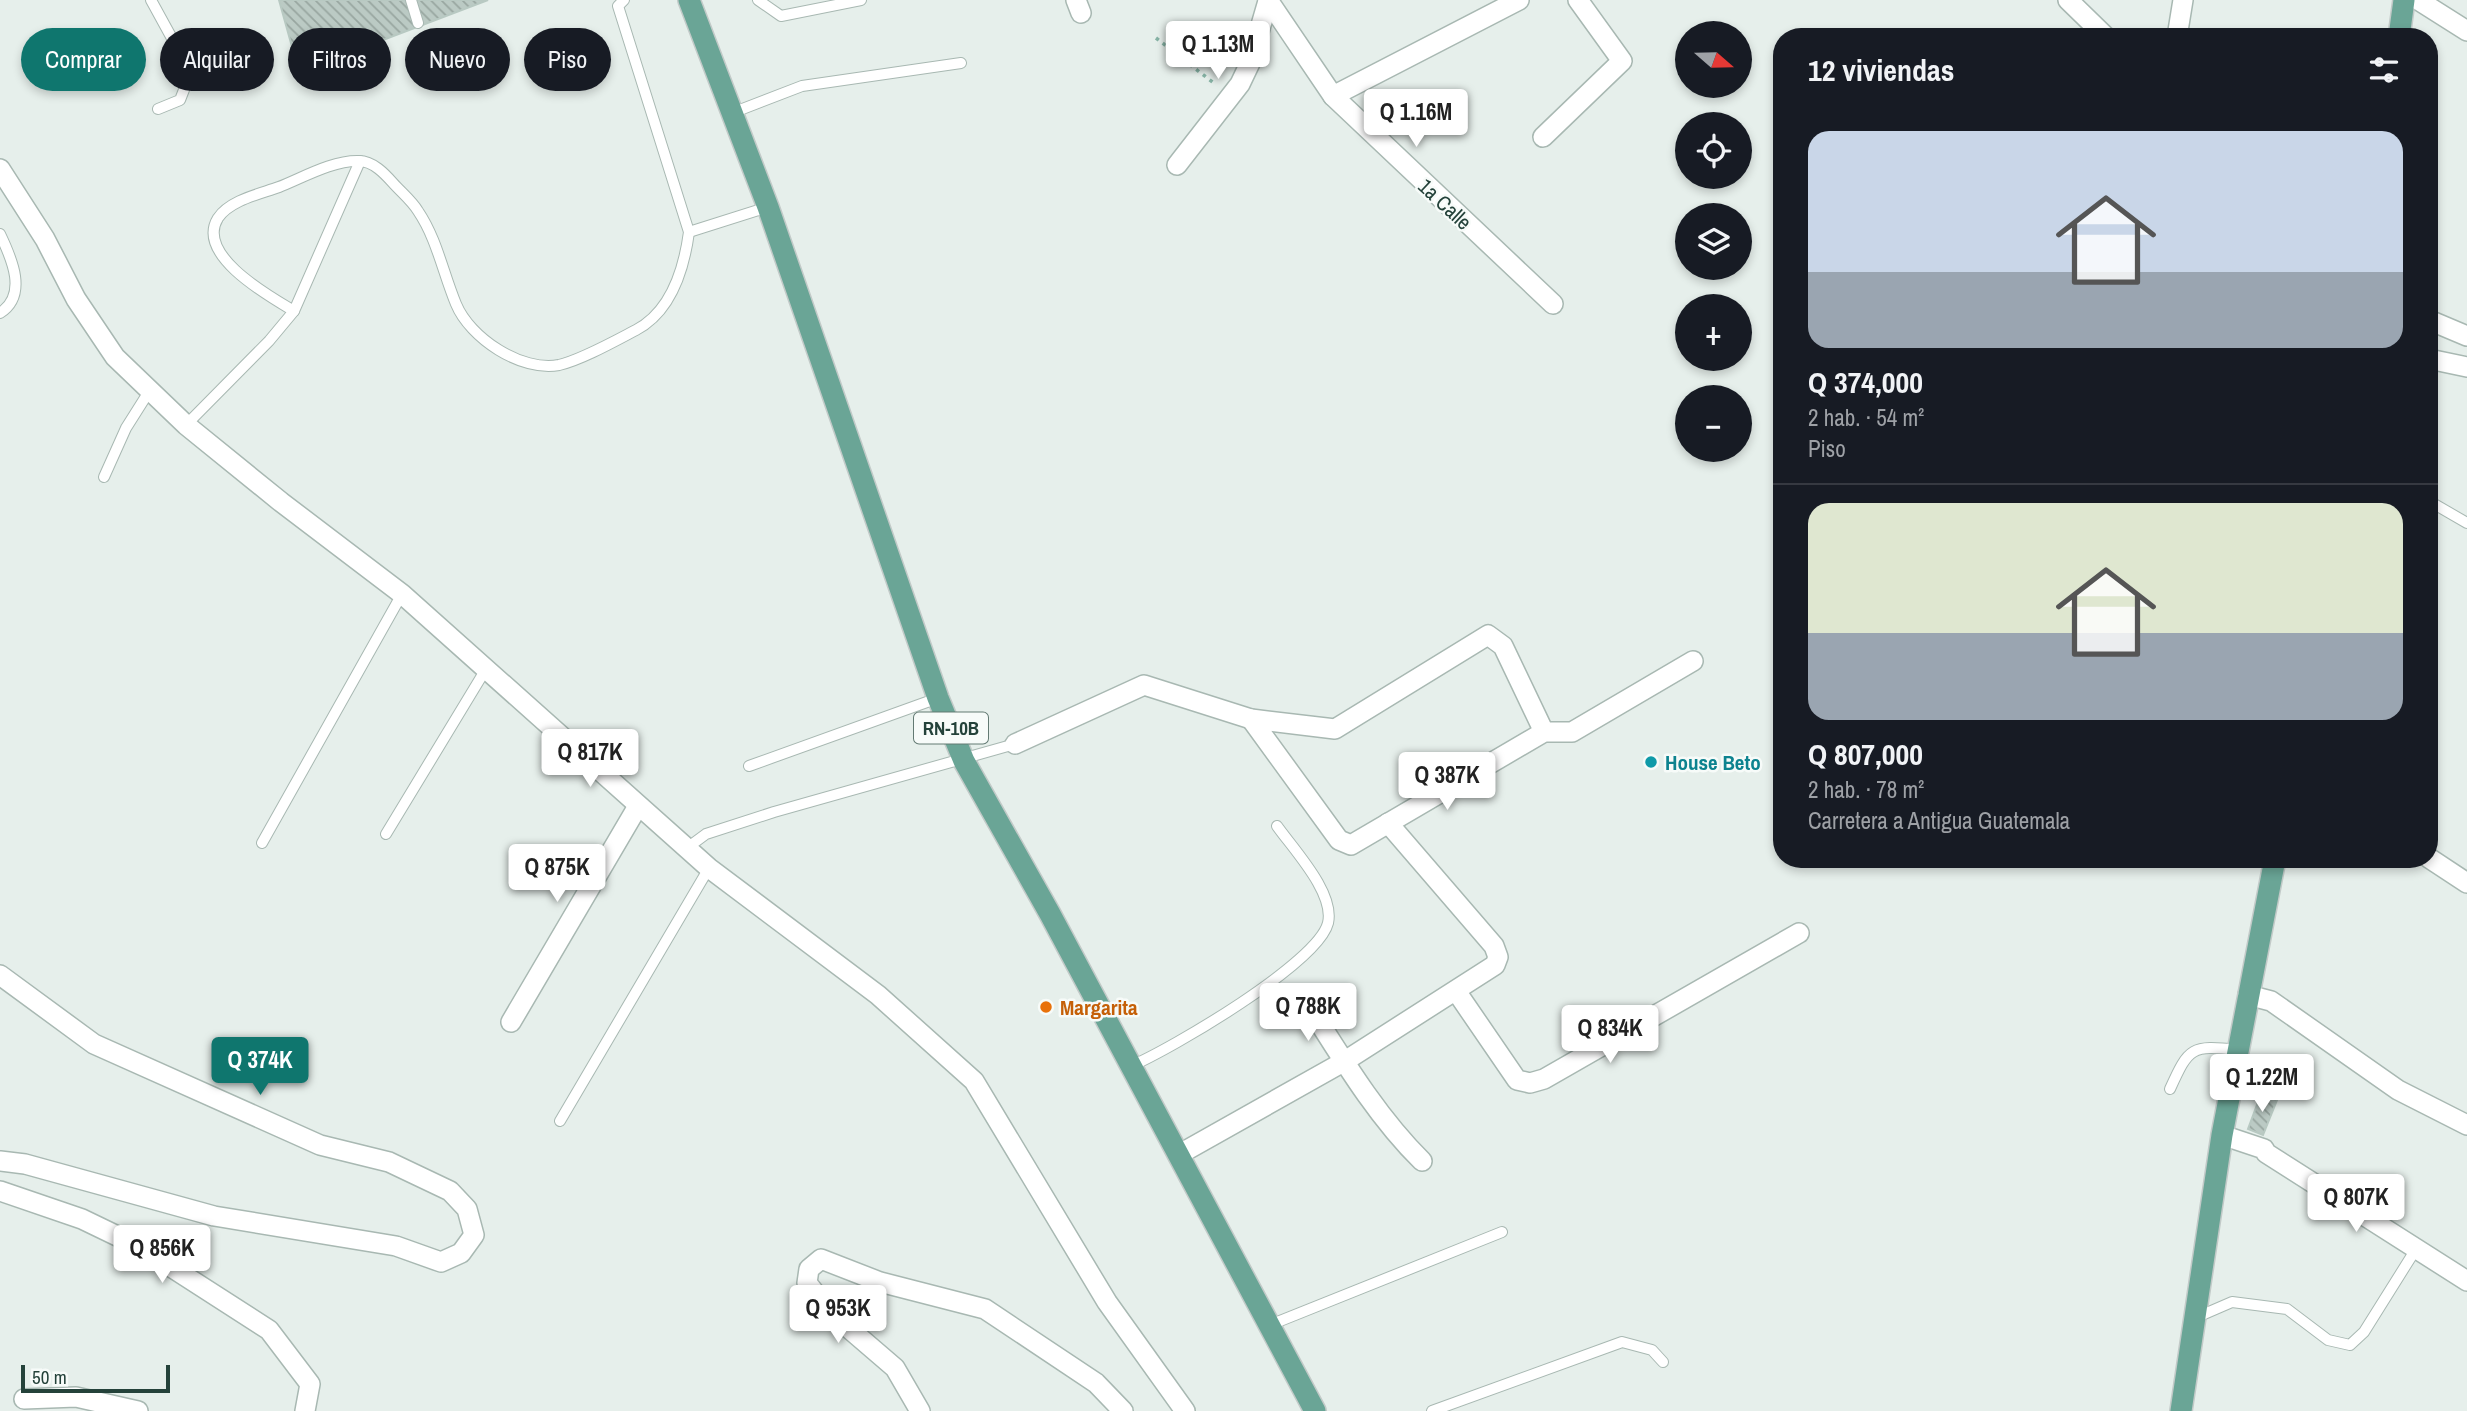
<!DOCTYPE html>
<html lang="es">
<head>
<meta charset="utf-8">
<style>
	:root { --surface:#171b24; --page:#20242c; --text:#f1f3f6; --muted:#9ea1a6; --line:#363941; --accent:#0f766e }
	body { margin:0; font-family:"Archivo Narrow",sans-serif; background:var(--page); color:var(--text); height:100vh; display:flex; flex-direction:column; font-size:26px; white-space:nowrap }
	* { box-sizing:border-box; margin:0 }
	p { font-size:23px; color:var(--muted) }
	.icon { flex:none; width:38px; height:38px; fill:none; stroke:currentColor; stroke-width:2; stroke-linecap:round; stroke-linejoin:round }
	.map { position:relative; flex:1; overflow:hidden }
	.side { position:absolute; left:1773px; top:28px; width:665px; height:840px; display:flex; flex-direction:column; background:var(--surface); border-radius:28px; box-shadow:0 4px 10px #0003 }
	.side>* { flex:none }
	.banner { position:absolute; left:21px; top:28px; width:665px; height:63px; display:flex; gap:14px }
	.needle { width:46px; rotate:110deg }
	.tools { position:absolute; left:1675px; top:21px; display:grid; gap:14px }
	.tools a { display:grid; place-items:center; width:77px; height:77px; border-radius:50%; background:var(--surface); box-shadow:0 4px 10px #0003; font-size:35px }
	.scale { position:absolute; left:21px; bottom:18px; width:149px; box-sizing:border-box; padding-left:7px; border:4px solid #24423a; border-top:0; font-size:19px; line-height:24px; white-space:nowrap; color:#24423a; -webkit-text-stroke:5px #f7fbf9; paint-order:stroke }
	.price { position:absolute; translate:-50% -60px; padding:0 16px; border-radius:7px; background:#fff; color:#222; font-size:23px; line-height:46px; filter:drop-shadow(0 2px 4px #0008) }
	.price::after { content:''; position:absolute; left:50%; top:42px; width:21px; height:16px; margin-left:-10px; background:inherit; clip-path:polygon(0 0,100% 0,50% 100%) }
	.price.current { background:var(--accent); color:#fff }
	ul { padding:0; list-style:none }
	li { display:grid; align-content:center; gap:14px; height:371px; padding:0 35px }
	li+li { border-top:2px solid var(--line) }
	li span { display:grid; place-items:center; height:217px; border-radius:21px; color:#555 }
	li>.icon { margin-inline-start:auto }
	span .icon { width:126px; height:126px; fill:#fffc; stroke-width:1 }
	li b { font-size:30px }
	h2 { display:flex; justify-content:space-between; align-items:center; height:84px; padding:0 35px; font-size:30px }
	.tag { padding:0 24px; border-radius:32px; background:var(--surface); box-shadow:0 4px 10px #0003; font-size:24px; line-height:63px }
	.tag.current { background:var(--accent); color:#fff }
	.map>svg:first-child { display:block }
</style>
</head>
<body>
<div class="map">
<svg width="2467" height="1411" viewBox="0 0 2467 1411">
	<defs>
		<pattern id="building-back-hatch" width="6" height="6" patternUnits="userSpaceOnUse" patternTransform="scale(1.75)"><rect width="6" height="6" fill="#bbcac4"/><path d="M-1 5l2 2M0 0l6 6M5-1l2 2" fill="none" stroke="#98a6a0"/></pattern>
	</defs>
	<rect width="100%" height="100%" fill="#e6efeb"/>
	<g fill="url(#building-back-hatch)" stroke="#b8c9c2" stroke-width="2">
		<polygon points="279,0 488,0 299,72"/>
		<polygon points="2261,1094 2277,1100 2263,1135 2248,1129"/>
	</g>
	<g fill="none" stroke-linecap="round" stroke-linejoin="round">
		<defs>
			<g id="lane">
				<polyline points="151,0 174,42 187,82 180,100 158,109"/>
				<polyline points="411,0 418,23"/>
				<polyline points="758,0 781,16 861,0"/>
				<polyline points="732,113 802,86 961,63"/>
				<polyline points="689,232 768,207"/>
				<path d="M0 234C12 259 28 295 0 313"/>
				<polyline points="294,311 360,161"/>
				<path d="M186 425 269 341 294 311C269 296 195 255 218 218 230 200 260 194 279 187 302 178 333 160 359 161 373 161 385 174 393 183 401 192 412 201 418 211 437 239 443 273 456 304 470 338 521 372 559 365 581 360 615 341 636 330 672 311 684 269 689 232L618 6 624 0"/>
				<polyline points="104,477 126,428 150,390"/>
				<polyline points="2429,501 2467,523"/>
				<polyline points="749,766 938,698"/>
				<polyline points="386,834 486,669"/>
				<polyline points="262,843 402,594"/>
				<polyline points="687,848 706,834 774,812 1015,744"/>
				<path d="M1131 1066C1171 1049 1318 963 1328 923 1335 893 1294 850 1277 826"/>
				<path d="M2170 1089C2189 1047 2191 1045 2238 1050"/>
				<polyline points="560,1121 709,868"/>
				<polyline points="2195,1318 2232,1302 2287,1309 2328,1340 2350,1345 2364,1332 2416,1249"/>
				<polyline points="1270,1325 1502,1232"/>
				<polyline points="1432,1411 1622,1342 1652,1350 1663,1362"/>
			</g>
			<g id="street">
				<polyline points="1076,0 1081,13"/>
				<polyline points="1268,0 1333,96 1553,304"/>
				<polyline points="2068,0 2106,37"/>
				<polyline points="2418,0 2467,31"/>
				<polyline points="2177,37 2183,0"/>
				<polyline points="1333,96 1519,0"/>
				<polyline points="1543,137 1622,61 1578,0"/>
				<polyline points="1177,165 1240,84 1250,63 1268,1"/>
				<polyline points="0,169 45,239 76,299 115,357 186,425 281,502 402,594 709,868 878,995 974,1081 1107,1302 1185,1411"/>
				<polyline points="2429,320 2467,336"/>
				<polyline points="2429,359 2467,367"/>
				<polyline points="1251,719 1339,840 1351,845 1544,732 1572,732 1693,661"/>
				<polyline points="1015,744 1144,685 1251,719 1335,729 1488,635 1503,646 1544,732"/>
				<polyline points="2429,858 2467,883"/>
				<polyline points="0,975 94,1044 320,1145 389,1162 450,1191 467,1209 474,1235 461,1253 441,1262 396,1246 214,1216 25,1164 0,1161"/>
				<polyline points="1456,991 1517,1080 1530,1083 1544,1079 1799,933"/>
				<polyline points="2248,995 2271,1001 2398,1090 2467,1125"/>
				<path d="M1305 1000C1340 1055 1376 1116 1422 1161"/>
				<polyline points="511,1022 638,806"/>
				<polyline points="2222,1135 2264,1149 2266,1153 2467,1281"/>
				<polyline points="1178,1155 1345,1061 1495,965 1498,957 1494,946 1388,823"/>
				<polyline points="0,1191 82,1219 140,1247 269,1330 310,1384 305,1411"/>
				<polyline points="24,1399 76,1397 138,1411"/>
				<polyline points="920,1411 895,1368 831,1313 807,1283 809,1269 821,1259 880,1282 985,1309 1096,1383 1123,1411"/>
			</g>
			<g id="primary">
				<polyline points="689,0 768,207 938,698 964,761 1050,914 1315,1411"/>
				<polyline points="2399,37 2404,0"/>
				<polyline points="2181,1411 2222,1135 2275,859"/>
			</g>
		</defs>
		<use href="#lane" stroke="#a8b8b2" stroke-width="12"/>
		<use href="#street" stroke="#a8b8b2" stroke-width="22"/>
		<use href="#primary" stroke="#c2cac8" stroke-width="24"/>
		<polyline stroke="#86b3a5" stroke-width="3.5" stroke-dasharray="3.5 5" stroke-linecap="butt" points="1156,38 1215,84"/>
		<use href="#lane" stroke="#fff" stroke-width="10"/>
		<use href="#street" stroke="#fff" stroke-width="19"/>
		<use href="#primary" stroke="#6aa596" stroke-width="21"/>
	</g>
	<circle fill="#0f9aa8" stroke="#f7fbf9" stroke-width="2.5" cx="1651" cy="762" r="7"/>
	<circle fill="#e8710a" stroke="#f7fbf9" stroke-width="2.5" cx="1046" cy="1007" r="7"/>
	<g text-anchor="middle" dominant-baseline="central" stroke-width="5" stroke-linejoin="round" paint-order="stroke">
		<rect fill="#f7fbf9" stroke="#637a73" stroke-width="2" x="914" y="712.5" width="74" height="31" rx="5"/>
		<g font-size="19" font-weight="bold" fill="#24423a">
			<text x="951" y="728">RN-10B</text>
		</g>
		<g font-size="21" fill="#24423a" stroke="#f7fbf9">
			<text transform="translate(1445 204) rotate(43)">1a Calle</text>
		</g>
		<g font-size="21" font-weight="bold" fill="#0d838f" stroke="#f7fbf9" text-anchor="start">
			<text x="1665" y="762">House Beto</text>
		</g>
		<g font-size="21" font-weight="bold" fill="#c56008" stroke="#f7fbf9" text-anchor="start">
			<text x="1060" y="1007">Margarita</text>
		</g>
	</g>
</svg>
<div class="tools">
<a><svg class="needle" viewBox="-14 -14 28 28"><path d="M0-13l5 13h-10z" fill="#e53935"/><path d="M0 13l5-13h-10z" fill="#9ea1a6"/></svg></a>
<a><svg class="icon" aria-label="locate" viewBox="0 0 24 24"><circle cx="12" cy="12" r="6"/><path d="M12 2v4M12 18v4M2 12h4M18 12h4"/></svg></a>
<a><svg class="icon" aria-label="layers" viewBox="0 0 24 24"><path d="M12 4l9 5-9 5-9-5zM3 14l9 5 9-5"/></svg></a>
<a>+</a>
<a>−</a>
</div>
<div class="scale">50 m</div>
<b class="price" style="left:1218px;top:81px">Q 1.13M</b>
<b class="price" style="left:1416px;top:149px">Q 1.16M</b>
<b class="price" style="left:590px;top:789px">Q 817K</b>
<b class="price" style="left:1447px;top:812px">Q 387K</b>
<b class="price" style="left:557px;top:904px">Q 875K</b>
<b class="price" style="left:1308px;top:1043px">Q 788K</b>
<b class="price" style="left:1610px;top:1065px">Q 834K</b>
<b class="price current" style="left:260px;top:1097px">Q 374K</b>
<b class="price" style="left:2262px;top:1114px">Q 1.22M</b>
<b class="price" style="left:2356px;top:1234px">Q 807K</b>
<b class="price" style="left:162px;top:1285px">Q 856K</b>
<b class="price" style="left:838px;top:1345px">Q 953K</b>
<div class="banner">
<a class="tag current">Comprar</a>
<a class="tag">Alquilar</a>
<a class="tag">Filtros</a>
<a class="tag">Nuevo</a>
<a class="tag">Piso</a>
</div>
<section class="side">
<h2>12 viviendas<svg class="icon" aria-label="filters" viewBox="0 0 24 24"><path d="M4 7h16M4 17h16"/><circle cx="9" cy="7" r="2"/><circle cx="15" cy="17" r="2"/></svg></h2>
<ul>
<li><span style="background:linear-gradient(#c9d6e8 65%,#9aa5b1 0)"><svg class="icon" aria-label="home" viewBox="0 0 24 24"><path d="M3 11l9-7 9 7M6 9v11h12V9"/></svg></span><div><b>Q 374,000</b><p>2 hab. · 54 m²</p><p>Piso</p></div></li>
<li><span style="background:linear-gradient(#dfe7d0 60%,#9aa5b1 0)"><svg class="icon" aria-label="home" viewBox="0 0 24 24"><path d="M3 11l9-7 9 7M6 9v11h12V9"/></svg></span><div><b>Q 807,000</b><p>2 hab. · 78 m²</p><p>Carretera a Antigua Guatemala</p></div></li>
</ul>
</section>
</div>
</body>
</html>
